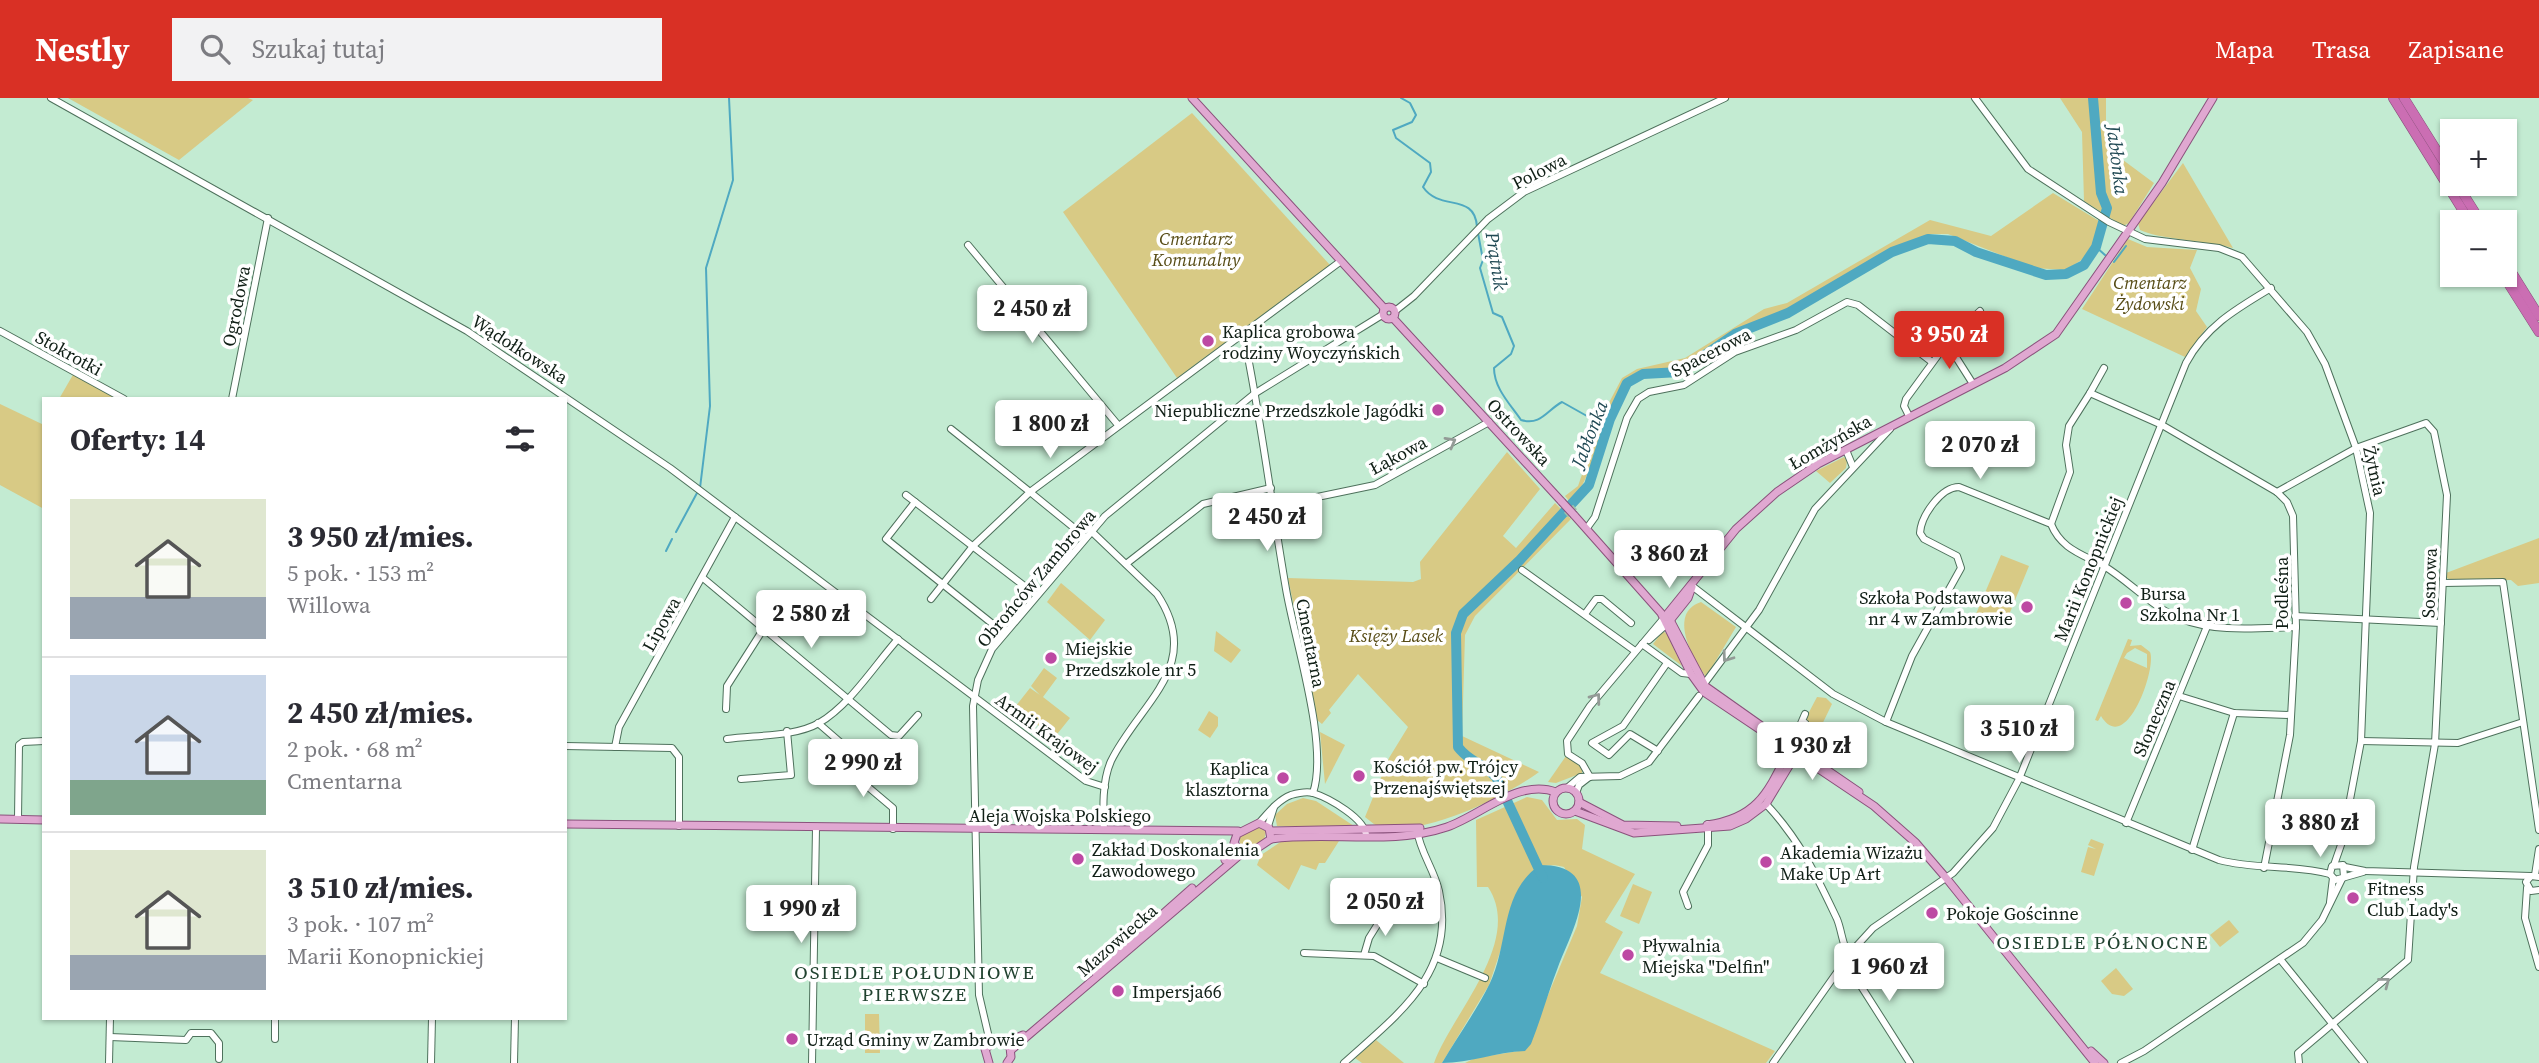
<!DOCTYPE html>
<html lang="pl">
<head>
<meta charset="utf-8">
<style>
	:root { --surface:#fff; --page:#f2f2f3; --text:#2b2b33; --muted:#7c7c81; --line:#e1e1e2; --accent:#d93025 }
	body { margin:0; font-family:"Source Serif 4",serif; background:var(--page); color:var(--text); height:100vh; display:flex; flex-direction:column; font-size:26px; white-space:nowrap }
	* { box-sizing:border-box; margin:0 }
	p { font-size:23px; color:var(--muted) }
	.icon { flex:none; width:38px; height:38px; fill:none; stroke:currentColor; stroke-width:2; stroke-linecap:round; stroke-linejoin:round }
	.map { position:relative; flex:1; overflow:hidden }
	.side { position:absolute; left:42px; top:299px; width:525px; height:623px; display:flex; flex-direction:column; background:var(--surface); border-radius:0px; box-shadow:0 2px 5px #0004 }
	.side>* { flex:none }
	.tools { position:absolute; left:2440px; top:21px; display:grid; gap:14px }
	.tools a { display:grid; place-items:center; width:77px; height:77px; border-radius:0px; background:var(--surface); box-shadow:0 2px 5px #0004; font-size:35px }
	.price { position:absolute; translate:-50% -60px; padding:0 16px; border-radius:7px; background:#fff; color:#222; font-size:23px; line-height:46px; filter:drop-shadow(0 2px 4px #0008) }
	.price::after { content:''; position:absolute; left:50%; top:42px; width:21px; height:16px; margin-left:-10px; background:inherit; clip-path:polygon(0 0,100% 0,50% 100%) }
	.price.selected { background:var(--accent); color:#fff }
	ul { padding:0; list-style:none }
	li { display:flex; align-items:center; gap:21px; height:175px; padding:0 28px }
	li+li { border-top:2px solid var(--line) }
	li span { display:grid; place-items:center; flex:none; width:196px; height:140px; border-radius:0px; color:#555 }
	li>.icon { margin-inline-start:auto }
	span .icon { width:84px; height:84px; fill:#fffc; stroke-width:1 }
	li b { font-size:30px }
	h2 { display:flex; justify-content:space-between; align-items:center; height:84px; padding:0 28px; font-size:30px }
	header { display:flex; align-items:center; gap:42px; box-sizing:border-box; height:98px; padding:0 35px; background:var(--accent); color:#fff }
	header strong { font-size:33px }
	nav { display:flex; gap:38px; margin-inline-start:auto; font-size:24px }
	.search { width:490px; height:63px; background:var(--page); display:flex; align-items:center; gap:18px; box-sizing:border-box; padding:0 24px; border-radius:0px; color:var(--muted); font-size:26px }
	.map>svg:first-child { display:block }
</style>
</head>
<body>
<header>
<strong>Nestly</strong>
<div class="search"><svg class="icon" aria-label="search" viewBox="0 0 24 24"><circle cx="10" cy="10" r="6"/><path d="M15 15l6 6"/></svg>Szukaj tutaj</div>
<nav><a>Mapa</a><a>Trasa</a><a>Zapisane</a></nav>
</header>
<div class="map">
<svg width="2539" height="965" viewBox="0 0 2539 965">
	<rect width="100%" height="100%" fill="#c3ebd2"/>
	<g fill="#d8ca85" fill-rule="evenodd">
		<polygon points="68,0 248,0 253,2 179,62"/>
		<polygon points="2060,0 2106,0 2106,33 2123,62 2154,85 2129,125 2123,128 2084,103 2082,34"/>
		<polygon points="1192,15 1330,167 1177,280 1063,114"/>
		<path d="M2183 65 2233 150C2208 143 2158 141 2140 132L2138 125Z"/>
		<path d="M2053 95 2099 123 2097 141 2086 159 2066 172 2034 170 1948 136H1932L1903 146 1792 210 1734 233 1683 268 1633 277C1598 310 1601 367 1571 405L1565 398 1578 388 1603 316 1622 280 1637 271 1685 260 1764 211 1787 205 1930 122 1991 138Z"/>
		<polygon points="2128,141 2147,149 2197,152 2190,170 2201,191 2196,213 2207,229 2185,259 2082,211"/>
		<polygon points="74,275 122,301 59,301"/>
		<polygon points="0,306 44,327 44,411 0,387"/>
		<path d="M1507 354 1540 391 1503 438 1516 450 1555 405 1571 421 1475 518 1465 537 1462 638 1539 674C1505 699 1427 737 1383 730 1377 729 1370 723 1365 719L1389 660 1408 629 1358 576 1329 612 1331 615 1322 626 1317 622 1288 480 1413 484 1421 481 1420 464Z"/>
		<polygon points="1844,359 1847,363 1846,370 1830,385 1816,373"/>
		<polygon points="2539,440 2539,485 2518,488 2511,482 2453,483 2447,480 2446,475"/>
		<polygon points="2001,457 2029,468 2004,529 1976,516"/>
		<polygon points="1061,485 1105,522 1090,542 1047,504"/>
		<path d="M1701 504 1736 529 1706 579C1693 561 1667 515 1701 504Z"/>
		<polygon points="1216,533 1241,552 1231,565 1214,553"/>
		<polygon points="1663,533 1667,536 1682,568 1653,546"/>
		<path d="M2128 541 2132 542 2130 548 2141 547 2150 554C2157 570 2126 659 2101 618L2098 623 2095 622ZM2135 550 2147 556V570L2124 560 2127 555Z"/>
		<polygon points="1044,570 1057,580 1043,599 1070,620 1054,640 1015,609 1030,590 1040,597 1031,588"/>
		<polygon points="1817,599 1826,600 1832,606 1813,645 1806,642 1807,618"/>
		<polygon points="1209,613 1218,619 1218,628 1210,640 1198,632"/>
		<polygon points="1320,634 1345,647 1325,686"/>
		<polygon points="1566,658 1582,669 1582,675 1556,685 1548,684"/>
		<path d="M1527 699 1542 702 1557 722 1577 721 1585 727 1582 751 1635 776 1605 824 1623 834 1600 875 1775 953 1766 965H1465L1475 960 1525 952 1577 828 1582 799 1564 769C1527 759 1520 797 1507 825V833L1489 887 1442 965H1434C1452 915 1524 843 1488 789H1477L1476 722Z"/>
		<polygon points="1303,700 1316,703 1357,730 1277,728 1275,717 1287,706"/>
		<polygon points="1256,729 1266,733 1264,743 1247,751 1240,748 1240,738"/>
		<polygon points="2091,741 2104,746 2094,778 2081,774 2088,749 2096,751 2088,747"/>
		<polygon points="1282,743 1339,743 1325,765 1319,765 1316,772 1301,767 1289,792 1257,767 1261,757"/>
		<polygon points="1633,786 1652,794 1639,826 1620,818"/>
		<polygon points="2229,822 2239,834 2220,849 2210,837"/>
		<polygon points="2116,870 2133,891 2124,898 2112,896 2101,883"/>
		<polygon points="865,916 879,916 880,955 865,955"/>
		<polygon points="1376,942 1404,965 1362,965 1355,960"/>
	</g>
	<path fill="#4fa9c1" d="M1540 767C1611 767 1571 834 1558 869 1548 895 1541 921 1531 946L1525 953C1496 954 1470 965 1442 965 1457 939 1477 912 1490 885 1509 845 1500 794 1540 767Z"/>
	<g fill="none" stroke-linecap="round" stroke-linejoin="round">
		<g stroke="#4fa9c1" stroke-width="2">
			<path d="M1401 0 1410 5 1416 17 1412 24 1393 32 1396 40 1430 65 1431 74 1423 89C1440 114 1475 94 1477 129"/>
			<path d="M1478 135 1483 162 1480 170 1493 215 1502 219 1514 248 1511 256 1494 270C1494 290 1510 306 1521 322 1541 328 1547 312 1562 304L1594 322 1610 321"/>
			<polyline points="2096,149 2105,157"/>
			<polyline points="2114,164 2126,148"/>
			<polyline points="700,390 710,308 706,170 733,82 729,0"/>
			<polyline points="676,434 697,395"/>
			<polyline points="666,453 672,441"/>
		</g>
		<path stroke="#4fa9c1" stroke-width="10" d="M1543 780 1496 679C1484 666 1469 664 1458 649L1456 535 1463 516 1520 462 1589 387 1610 321 1627 285 1643 276 1680 274 1735 236 1788 215 1892 154 1928 141 1955 143 1976 154 2046 177 2066 176 2084 167 2096 149 2107 110 2101 95 2093 0"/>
		<polyline stroke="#9fc2ac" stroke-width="6" stroke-dasharray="6 3" stroke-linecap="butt" points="1566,417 1575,409"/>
		<defs>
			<g id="minor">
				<polyline points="51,0 467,233 670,370 1086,683 1105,689"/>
				<polyline points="1975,0 2028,71 2109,124 2145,141 2219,150 2242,159 2307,234 2325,266 2356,350 2370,415 2361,643 2342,744 2334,767"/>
				<polyline points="968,147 1118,327"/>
				<polyline points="1395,213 1414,198 1488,121 1524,94 1725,0"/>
				<polyline points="0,233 124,301"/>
				<path d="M1243 234C1261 319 1271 405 1286 491 1295 544 1329 647 1313 695"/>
				<polyline points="1947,245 1973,286"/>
				<polyline points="2104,270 2090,295 2162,327 2277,394 2287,404 2293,418 2296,529 2290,637 2264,770"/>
				<polyline points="232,301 268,120"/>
				<polyline points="1909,318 1904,308 1906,301 1947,245 1980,213"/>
				<polyline points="1846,352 1853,369"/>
				<polyline points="2277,394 2356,350 2426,325 2434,334 2447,397 2435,646 2414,769 2408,862 2298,955 2299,965"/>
				<polyline points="906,397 1036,497"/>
				<polyline points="915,404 886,441 1004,535"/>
				<polyline points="1274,408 1375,387 1489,324"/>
				<polyline points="2051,426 2070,374 2066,347 2069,328 2090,295"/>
				<polyline points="1587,430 1595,419 1627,320 1638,301 1649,294 1684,287 1735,254 1796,232 1847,204 1858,207 1932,264"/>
				<path d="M1090 432 1157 496C1205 568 1140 604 1111 663 1102 683 1103 711 1104 732"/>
				<polyline points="1084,438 1030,394 1341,163"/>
				<polyline points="1126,466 1203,406 1271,390"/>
				<polyline points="1522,472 1635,553"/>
				<polyline points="703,480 891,637 899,638 918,617"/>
				<polyline points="2443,485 2503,484 2539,732"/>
				<path d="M1692 488 1833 596 1886 624 2219 762C2256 772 2294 766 2330 776"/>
				<polyline points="931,501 973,448 1030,394 951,331"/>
				<polyline points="1585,516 1596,501 1602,501 1631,525"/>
				<polyline points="2295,518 2441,525"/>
				<polyline points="1649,542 1667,526"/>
				<polyline points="1642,546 1682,575 1691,576"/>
				<polyline points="1704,586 1759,512 1815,411 1890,331"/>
				<polyline points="2179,598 2234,615 2291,617"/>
				<polyline points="726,611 727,588 764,530"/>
				<path d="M1886 624 1912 558 1961 470 1957 458 1924 441 1920 435C1921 418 1941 389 1959 389L2051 426C2061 451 2082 456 2104 468 2129 483 2152 509 2179 520 2215 535 2258 530 2296 529"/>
				<polyline points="818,625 840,644 842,667 893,710 893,731"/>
				<path d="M727 641C754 637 795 639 819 625 850 607 874 568 898 541"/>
				<polyline points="2361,643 2458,645 2523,624"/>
				<polyline points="565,648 672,650 679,659 679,728"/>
				<polyline points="615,649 619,629 735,419"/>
				<polyline points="1790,651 1805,616"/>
				<polyline points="1798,652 1805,625"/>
				<polyline points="1658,653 1630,636 1609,657 1592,645 1623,628 1667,565"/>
				<polyline points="1590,679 1582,665 1568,656 1567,643 1590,608 1664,520"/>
				<polyline points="741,681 791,677 787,633"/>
				<polyline points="1567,690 1580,679 1620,678 1649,664 1699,598"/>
				<polyline points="1576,695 1579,687 1588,680"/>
				<path d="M1766 706C1800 742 1816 777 1837 821 1842 833 1842 847 1849 857"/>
				<polyline points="18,721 19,647 23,644 44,643"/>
				<path d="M1259 725C1268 715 1278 702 1291 697 1298 695 1306 693 1313 695 1329 700 1366 721 1366 738"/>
				<polyline points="2126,725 2208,526"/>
				<polyline points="1268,728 1274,709"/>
				<polyline points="2192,752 2234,615"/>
				<polyline points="2345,769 2365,773 2531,778"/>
				<polyline points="2535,777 2539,751"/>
				<polyline points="2344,779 2343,767 2332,768 2330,776 2335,782 2363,774"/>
				<polyline points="2539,779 2531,778 2526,784 2531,793 2539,792"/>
				<polyline points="2527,790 2525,820 2539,869"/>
				<polyline points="2330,804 2333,780"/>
				<polyline points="1688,808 1683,794 1708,747 1708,726"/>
				<polyline points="1304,855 1374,858 1424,886"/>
				<polyline points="1364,857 1369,840 1384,816"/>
				<polyline points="1437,860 1485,880"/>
				<polyline points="2280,861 2364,965"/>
				<polyline points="1845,863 1910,965"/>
				<polyline points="110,939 186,942 191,935 211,935 219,945 219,961"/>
				<polyline points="275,941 275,920"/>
				<polyline points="990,944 979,897 973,608 978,582 992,551 1105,418 1254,296 1382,217"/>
				<polyline points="109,965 110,920"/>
				<polyline points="431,965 432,920"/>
				<polyline points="514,965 515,920"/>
				<polyline points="812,965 816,730"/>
				<path d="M1344 965C1398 916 1457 875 1439 793 1434 771 1420 754 1417 732"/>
				<path d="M1773 965 1852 853 1873 830 1953 775 1993 730 2019 681 2186 265C2206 228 2236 211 2271 190"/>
				<polyline points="2121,965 2144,953 2303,845 2322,822 2342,781"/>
			</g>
			<g id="major">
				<polyline points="1192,0 1384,210"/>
				<circle cx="1389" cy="215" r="6"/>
				<polyline points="1393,220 1562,404"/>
				<polyline points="1574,417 1661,515 1691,576 1704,594 1874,708 1916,745 1947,781 2095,965"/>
				<polyline points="1664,520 1736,431 1777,394 1818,366 2005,270 2056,236 2162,85 2213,0"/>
				<polyline points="1670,522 1705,588 1763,629"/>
				<polyline points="1668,525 1688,500 1692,489"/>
				<polyline points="1776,637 1859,694"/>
				<circle cx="1566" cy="703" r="13"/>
				<polyline points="1579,704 1623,727 1677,728"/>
				<polyline points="1575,713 1634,735 1730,728 1746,721 1766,706 1798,653"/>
				<polyline points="0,721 44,722"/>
				<polygon points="1259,725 1269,730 1271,741 1250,755 1242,755 1234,745 1237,736"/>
				<polyline points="565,726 1238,733"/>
				<path d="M1707 727C1758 720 1768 694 1789 652"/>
				<polyline points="1271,733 1420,730"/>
				<path d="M1271 741C1329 733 1391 748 1447 729 1481 717 1519 680 1556 694"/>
				<polyline points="1225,762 1236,749"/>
				<polyline points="1096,875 1192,790"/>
				<polyline points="1006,944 1023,937"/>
				<polyline points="1011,952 1242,755"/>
				<polyline points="2091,953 2104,965"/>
				<polyline points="989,965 985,951 997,942 1010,949 1011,959 1007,965"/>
			</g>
			<g id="highway">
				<polyline points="2393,0 2470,124"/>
				<polyline points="2404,0 2452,77"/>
				<polyline points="2457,86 2481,124"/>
				<polyline points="2504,162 2539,218"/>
				<polyline points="2503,177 2539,234"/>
			</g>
		</defs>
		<use href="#minor" stroke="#4e715c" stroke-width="8"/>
		<use href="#major" stroke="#8a527c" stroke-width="9"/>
		<use href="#highway" stroke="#8a527c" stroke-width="10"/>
		<use href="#minor" stroke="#fff" stroke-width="6"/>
		<use href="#major" stroke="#e0a8d1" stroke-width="7"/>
		<use href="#highway" stroke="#cb6eb3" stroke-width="9"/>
		<defs>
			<polyline id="major-bridge" points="1562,404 1574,417"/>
		</defs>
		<use href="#major-bridge" stroke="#8a527c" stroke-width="9" stroke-linecap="butt"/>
		<use href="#major-bridge" stroke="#e0a8d1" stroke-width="7"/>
	</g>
	<defs><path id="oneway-chevron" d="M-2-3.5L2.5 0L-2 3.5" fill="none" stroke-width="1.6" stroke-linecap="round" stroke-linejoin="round" transform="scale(1.75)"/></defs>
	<g stroke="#939a96">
		<use href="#oneway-chevron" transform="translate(1451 344) rotate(-29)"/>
		<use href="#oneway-chevron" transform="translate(1727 559) rotate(126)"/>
		<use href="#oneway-chevron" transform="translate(1596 600) rotate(-53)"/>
		<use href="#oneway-chevron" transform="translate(2385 884) rotate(-38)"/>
	</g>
	<g fill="#bd49a3" stroke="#fff" stroke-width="2.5">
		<circle cx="1208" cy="243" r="7"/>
		<circle cx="1438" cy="312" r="7"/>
		<circle cx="2126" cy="505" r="7"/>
		<circle cx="2027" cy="509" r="7"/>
		<circle cx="1051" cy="560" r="7"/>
		<circle cx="1359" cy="678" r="7"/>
		<circle cx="1283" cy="680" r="7"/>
		<circle cx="1078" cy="761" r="7"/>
		<circle cx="1766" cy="764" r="7"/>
		<circle cx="2353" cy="800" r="7"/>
		<circle cx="1932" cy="815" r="7"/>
		<circle cx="1628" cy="857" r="7"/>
		<circle cx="1118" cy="893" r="7"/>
		<circle cx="792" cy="941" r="7"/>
	</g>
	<g text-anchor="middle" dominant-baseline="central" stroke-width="7" stroke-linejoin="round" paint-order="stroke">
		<g font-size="18" fill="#101f16" stroke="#fff">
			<text transform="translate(1539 73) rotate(-27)">Polowa</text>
			<text transform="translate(236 208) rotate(-79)">Ogrodowa</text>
			<text transform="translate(520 251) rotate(33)">Wądołkowska</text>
			<text transform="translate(1711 254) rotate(-27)">Spacerowa</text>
			<text transform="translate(69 255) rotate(29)">Stokrotki</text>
			<text transform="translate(1519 334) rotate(47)">Ostrowska</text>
			<text transform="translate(1830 344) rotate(-30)">Łomżyńska</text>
			<text transform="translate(1398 357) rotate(-28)">Łąkowa</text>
			<text transform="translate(2375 373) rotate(77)">Żytnia</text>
			<text transform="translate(2088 471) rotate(-68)">Marii Konopnickiej</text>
			<text transform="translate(1036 480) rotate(-50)">Obrońców Zambrowa</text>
			<text transform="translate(2429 485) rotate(-88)">Sosnowa</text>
			<text transform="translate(2281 495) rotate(-90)">Podleśna</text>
			<text transform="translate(661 526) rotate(-61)">Lipowa</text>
			<text transform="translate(1311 545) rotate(79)">Cmentarna</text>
			<text transform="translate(2154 620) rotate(-67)">Słoneczna</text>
			<text transform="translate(1047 635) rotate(36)">Armii Krajowej</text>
			<text x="1060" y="717">Aleja Wojska Polskiego</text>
			<text transform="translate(1117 842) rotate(-41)">Mazowiecka</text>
		</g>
		<g font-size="18" font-style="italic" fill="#574c16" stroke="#fff">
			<text x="1196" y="140">Cmentarz<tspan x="1196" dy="21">Komunalny</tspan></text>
			<text x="2150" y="184">Cmentarz<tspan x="2150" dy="21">Żydowski</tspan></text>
			<text x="1396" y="537">Księży Lasek</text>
		</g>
		<g font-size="18" fill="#101f16" stroke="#fff" text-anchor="start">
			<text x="1222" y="233">Kaplica grobowa<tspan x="1222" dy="21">rodziny Woyczyńskich</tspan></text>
			<text x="1424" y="312" text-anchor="end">Niepubliczne Przedszkole Jagódki</text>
			<text x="2140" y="495">Bursa<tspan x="2140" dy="21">Szkolna Nr 1</tspan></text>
			<text x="2013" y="499" text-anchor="end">Szkoła Podstawowa<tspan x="2013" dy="21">nr 4 w Zambrowie</tspan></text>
			<text x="1065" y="550">Miejskie<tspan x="1065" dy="21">Przedszkole nr 5</tspan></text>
			<text x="1373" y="668">Kościół pw. Trójcy<tspan x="1373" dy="21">Przenajświętszej</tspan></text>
			<text x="1269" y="670" text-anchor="end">Kaplica<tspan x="1269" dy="21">klasztorna</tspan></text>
			<text x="1092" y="751">Zakład Doskonalenia<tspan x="1092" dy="21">Zawodowego</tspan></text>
			<text x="1780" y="754">Akademia Wizażu<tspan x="1780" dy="21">Make Up Art</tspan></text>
			<text x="2367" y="790">Fitness<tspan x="2367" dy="21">Club Lady's</tspan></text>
			<text x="1946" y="815">Pokoje Gościnne</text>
			<text x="1642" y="847">Pływalnia<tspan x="1642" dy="21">Miejska "Delfin"</tspan></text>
			<text x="1132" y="893">Impersja66</text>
			<text x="806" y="941">Urząd Gminy w Zambrowie</text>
		</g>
		<g font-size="19" font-style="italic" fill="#204954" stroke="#fff">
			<text transform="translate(2118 62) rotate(83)">Jabłonka</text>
			<text transform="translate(1497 163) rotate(81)">Prątnik</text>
			<text transform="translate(1589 336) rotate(-69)">Jabłonka</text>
		</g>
		<g font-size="19" letter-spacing="2" fill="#20422f" stroke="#fff">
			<text x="2103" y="844">OSIEDLE PÓŁNOCNE</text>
			<text x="915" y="874">OSIEDLE POŁUDNIOWE<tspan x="915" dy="22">PIERWSZE</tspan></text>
		</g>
	</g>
</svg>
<div class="tools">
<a>+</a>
<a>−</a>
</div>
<b class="price" style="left:1032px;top:247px">2 450 zł</b>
<b class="price selected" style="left:1949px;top:273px">3 950 zł</b>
<b class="price" style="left:1050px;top:362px">1 800 zł</b>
<b class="price" style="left:1980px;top:383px">2 070 zł</b>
<b class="price" style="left:1267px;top:455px">2 450 zł</b>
<b class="price" style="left:1669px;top:492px">3 860 zł</b>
<b class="price" style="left:811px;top:552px">2 580 zł</b>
<b class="price" style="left:2019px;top:667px">3 510 zł</b>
<b class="price" style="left:1812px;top:684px">1 930 zł</b>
<b class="price" style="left:863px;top:701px">2 990 zł</b>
<b class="price" style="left:2320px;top:761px">3 880 zł</b>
<b class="price" style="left:1385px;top:840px">2 050 zł</b>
<b class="price" style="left:801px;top:847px">1 990 zł</b>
<b class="price" style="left:1889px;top:905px">1 960 zł</b>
<section class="side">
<h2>Oferty: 14<svg class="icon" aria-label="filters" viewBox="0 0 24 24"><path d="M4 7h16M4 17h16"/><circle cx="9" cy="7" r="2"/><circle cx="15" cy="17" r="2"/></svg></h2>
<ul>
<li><span style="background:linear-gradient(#dfe7d0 70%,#9aa5b1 0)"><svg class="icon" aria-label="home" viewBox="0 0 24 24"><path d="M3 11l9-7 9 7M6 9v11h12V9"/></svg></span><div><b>3 950 zł/mies.</b><p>5 pok. · 153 m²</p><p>Willowa</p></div></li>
<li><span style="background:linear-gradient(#c9d6e8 75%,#7fa58c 0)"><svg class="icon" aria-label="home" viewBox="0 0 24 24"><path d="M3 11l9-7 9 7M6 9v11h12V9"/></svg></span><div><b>2 450 zł/mies.</b><p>2 pok. · 68 m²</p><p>Cmentarna</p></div></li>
<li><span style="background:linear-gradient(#dfe7d0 75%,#9aa5b1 0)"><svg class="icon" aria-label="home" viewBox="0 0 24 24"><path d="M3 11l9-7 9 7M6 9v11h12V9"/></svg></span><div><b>3 510 zł/mies.</b><p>3 pok. · 107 m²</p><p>Marii Konopnickiej</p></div></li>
</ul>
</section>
</div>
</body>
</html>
